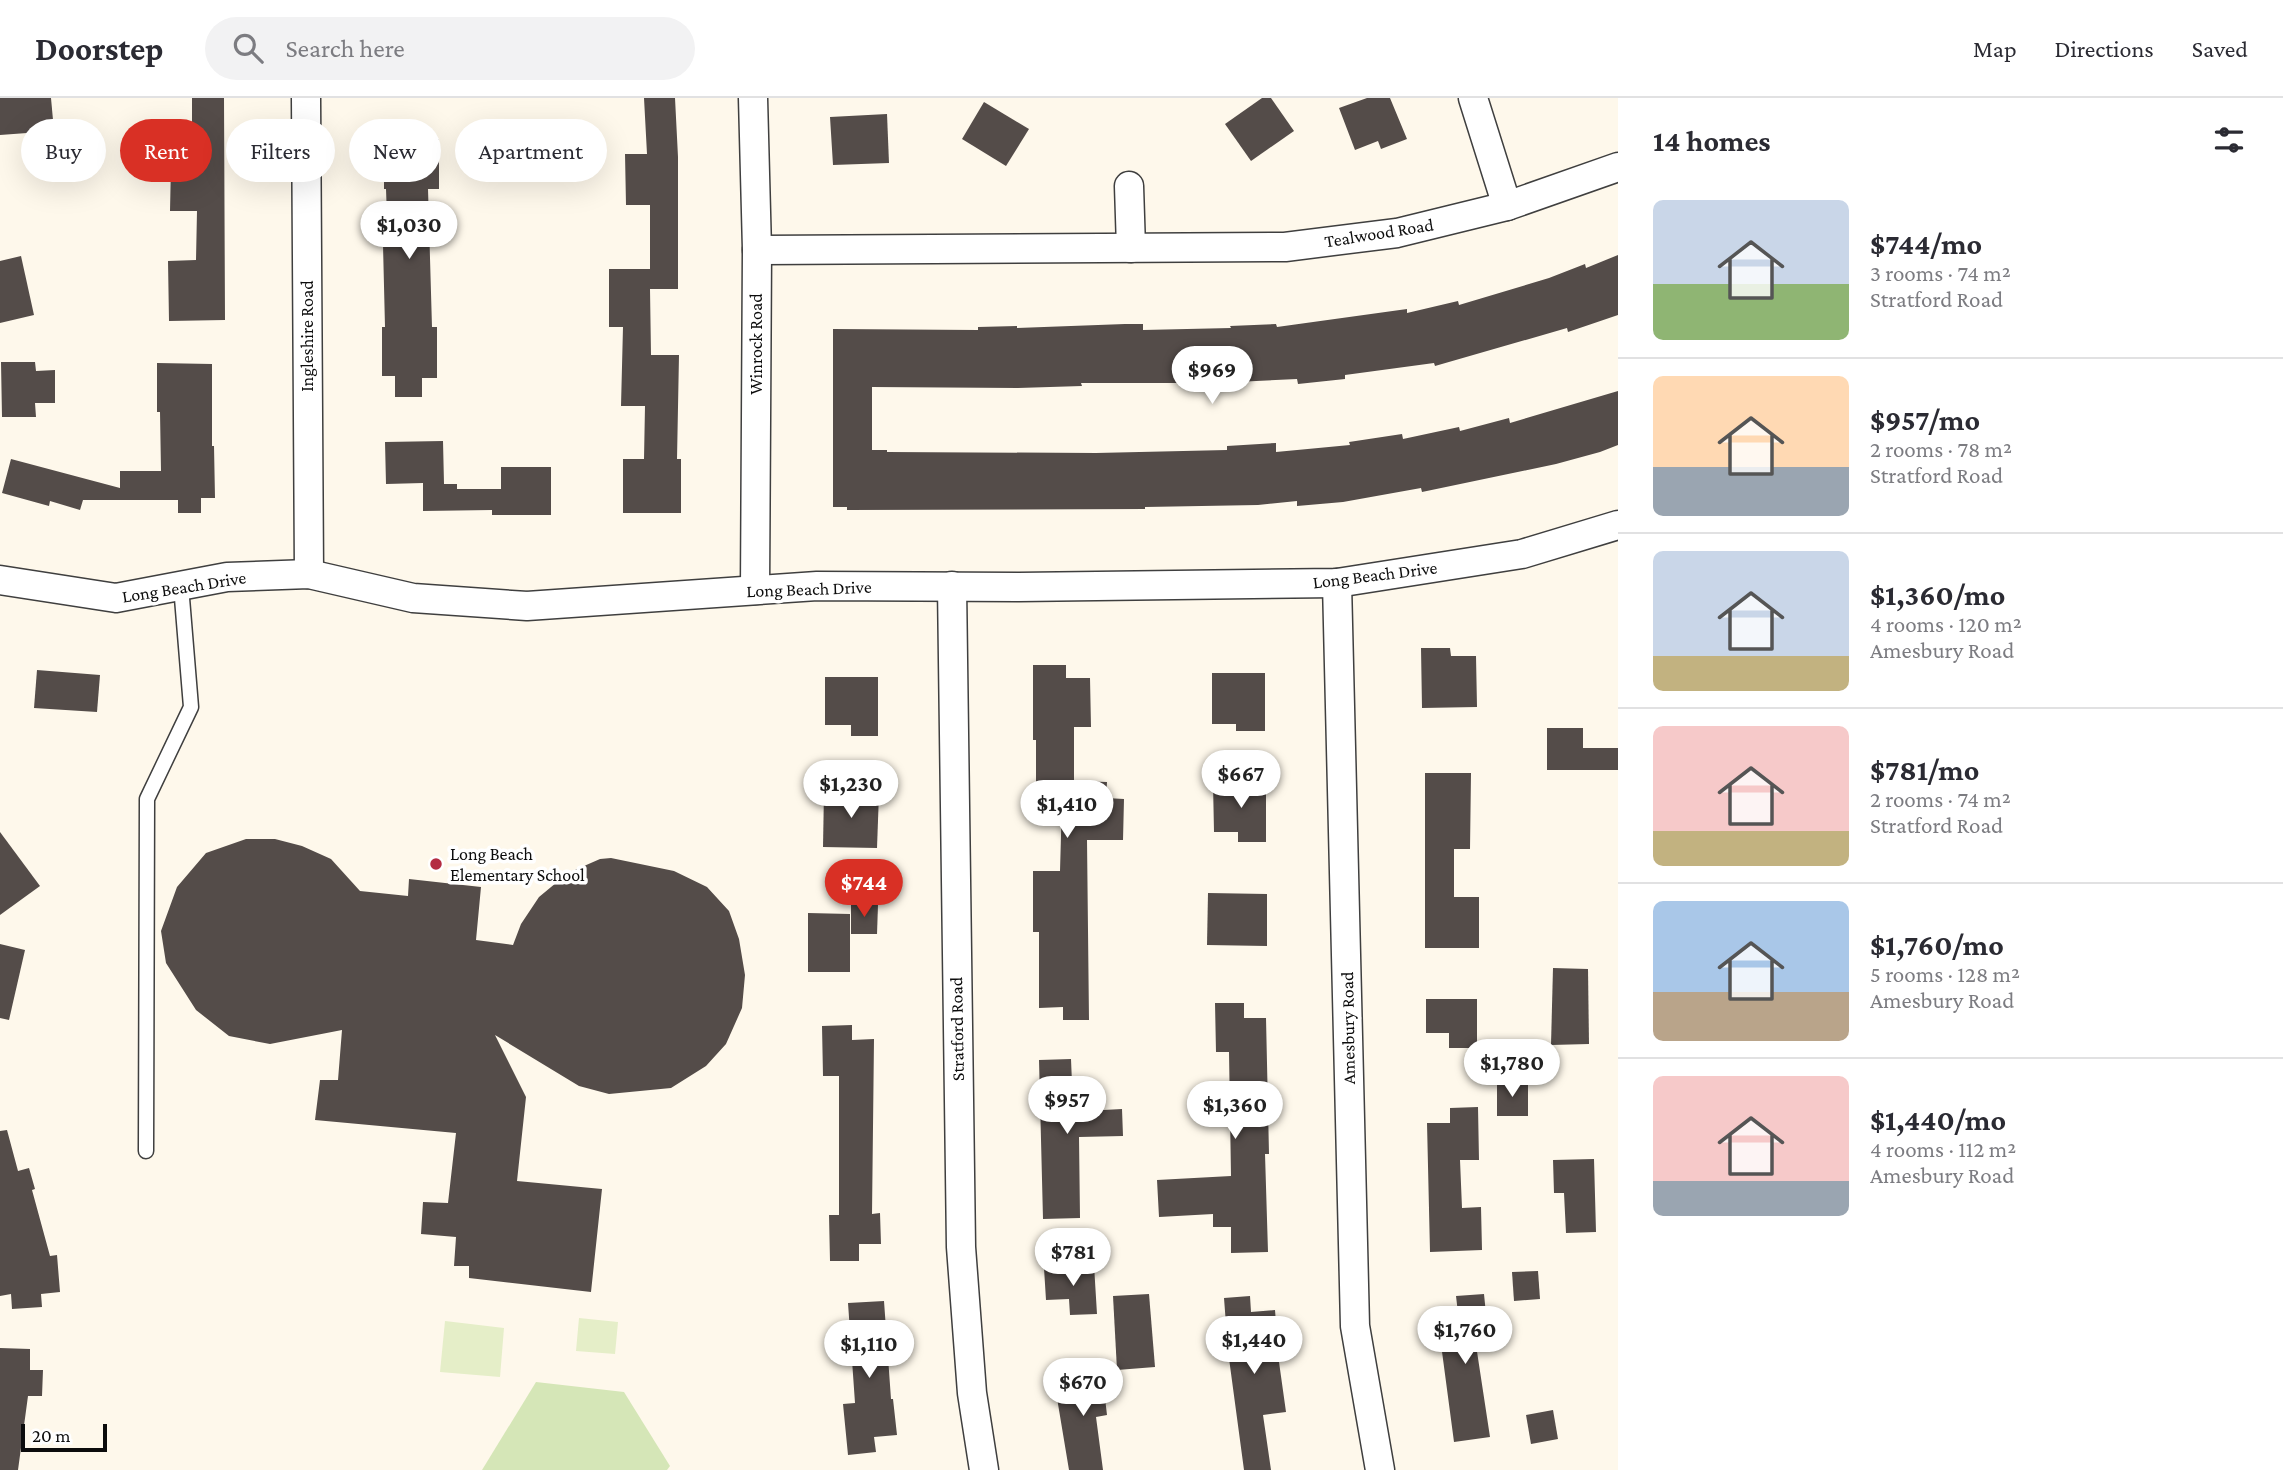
<!DOCTYPE html>
<html lang="en">
<head>
<meta charset="utf-8">
<style>
	:root { --surface:#fff; --page:#f2f2f3; --text:#2b2b33; --muted:#7c7c81; --line:#e1e1e2; --accent:#d93025 }
	body { margin:0; font-family:"Crimson Pro",serif; background:var(--page); color:var(--text); height:100vh; display:flex; flex-direction:column; font-size:26px; white-space:nowrap }
	* { box-sizing:border-box; margin:0 }
	p { font-size:23px; color:var(--muted) }
	.icon { flex:none; width:38px; height:38px; fill:none; stroke:currentColor; stroke-width:2; stroke-linecap:round; stroke-linejoin:round }
	.map { position:relative; flex:1; overflow:hidden }
	.drawer { display:flex; flex-direction:column; background:var(--surface); width:665px }
	.drawer>* { flex:none }
	.hud { position:absolute; left:21px; top:21px; width:665px; height:63px; display:flex; gap:14px }
	.scale { position:absolute; left:21px; bottom:18px; width:86px; box-sizing:border-box; padding-left:7px; border:4px solid #0c0c0c; border-top:0; font-size:19px; line-height:24px; white-space:nowrap; color:#0c0c0c; -webkit-text-stroke:5px #fff; paint-order:stroke }
	.price { position:absolute; translate:-50% -60px; padding:0 16px; border-radius:24px; background:#fff; color:#222; font-size:23px; line-height:46px; filter:drop-shadow(0 2px 4px #0008) }
	.price::after { content:''; position:absolute; left:50%; top:42px; width:21px; height:16px; margin-left:-10px; background:inherit; clip-path:polygon(0 0,100% 0,50% 100%) }
	.price.on { background:var(--accent); color:#fff }
	ul { padding:0; list-style:none }
	li { display:flex; align-items:center; gap:21px; height:175px; padding:0 35px }
	li+li { border-top:2px solid var(--line) }
	li span { display:grid; place-items:center; flex:none; width:196px; height:140px; border-radius:10px; color:#555 }
	li>.icon { margin-inline-start:auto }
	span .icon { width:84px; height:84px; fill:#fffc; stroke-width:1 }
	li b { font-size:30px }
	h2 { display:flex; justify-content:space-between; align-items:center; height:84px; padding:0 35px; font-size:30px }
	.pill { padding:0 24px; border-radius:32px; background:var(--surface); box-shadow:0 7px 28px #0002; font-size:24px; line-height:63px }
	.pill.on { background:var(--accent); color:#fff }
	header { display:flex; align-items:center; gap:42px; box-sizing:border-box; height:98px; padding:0 35px; background:var(--surface); border-bottom:2px solid var(--line) }
	header strong { font-size:33px }
	nav { display:flex; gap:38px; margin-inline-start:auto; font-size:24px }
	.search { width:490px; height:63px; background:var(--page); display:flex; align-items:center; gap:18px; box-sizing:border-box; padding:0 24px; border-radius:38px; color:var(--muted); font-size:26px }
	main { display:flex; flex:1; min-height:0 }
	.map>svg:first-child { display:block }
</style>
</head>
<body>
<header>
<strong>Doorstep</strong>
<div class="search"><svg class="icon" aria-label="search" viewBox="0 0 24 24"><circle cx="10" cy="10" r="6"/><path d="M15 15l6 6"/></svg>Search here</div>
<nav><a>Map</a><a>Directions</a><a>Saved</a></nav>
</header>
<main>
<div class="map">
<svg width="1618" height="1372" viewBox="0 0 1618 1372">
	<rect width="100%" height="100%" fill="#fef8eb"/>
	<polygon fill="#d5e6b7" points="536,1284 624,1294 670,1368 667,1372 482,1372"/>
	<g fill="#e5eec8">
		<polygon points="579,1220 618,1224 615,1256 576,1253"/>
		<polygon points="445,1223 504,1230 500,1279 440,1274"/>
	</g>
	<g fill="#544c49">
		<polygon points="0,0 51,0 54,33 0,37"/>
		<polygon points="192,0 224,0 225,222 169,223 168,163 196,162 197,113 170,113 171,66 192,67"/>
		<polygon points="644,0 675,0 678,59 678,191 650,191 651,257 679,257 677,361 681,361 681,415 623,415 623,361 644,361 645,308 621,308 623,229 609,229 609,171 650,171 650,179 650,107 626,107 625,56 647,56"/>
		<polygon points="1262,0 1271,0 1294,33 1251,63 1225,26"/>
		<polygon points="1367,0 1390,0 1407,41 1381,51 1378,43 1355,52 1339,10"/>
		<polygon points="984,4 1029,31 1006,68 962,41"/>
		<polygon points="887,16 889,65 833,67 830,19"/>
		<polygon points="414,30 414,41 439,41 439,91 428,91 432,229 437,229 437,280 422,280 422,299 395,299 395,278 382,278 382,229 385,229 383,147 388,147 386,91 384,91 384,31"/>
		<polygon points="1618,157 1618,217 1568,234 1567,230 1435,268 1434,265 1345,277 1345,281 1298,286 1297,281 1214,285 1081,285 1082,288 1018,290 872,289 872,352 887,352 887,354 1096,355 1227,352 1227,348 1276,345 1276,354 1350,347 1349,344 1402,336 1403,341 1459,329 1460,333 1509,320 1510,325 1618,293 1618,347 1600,354 1556,366 1422,394 1421,390 1343,404 1297,408 1297,403 1258,407 1145,409 1145,411 847,412 847,409 833,409 833,231 978,232 978,229 1017,228 1017,230 1125,226 1143,226 1143,232 1231,230 1230,228 1276,226 1277,229 1407,211 1407,215 1458,203 1459,207 1549,180 1585,166 1586,170"/>
		<polygon points="21,158 34,217 0,225 0,163"/>
		<polygon points="1,264 35,264 36,273 55,272 55,305 35,305 36,319 2,319"/>
		<polygon points="157,265 212,266 212,348 214,348 215,400 201,400 201,415 178,415 178,402 83,402 80,412 50,403 49,408 2,395 11,361 120,390 120,373 161,373 160,314 157,314"/>
		<polygon points="443,343 444,386 457,386 457,391 501,391 501,369 551,369 551,417 492,417 492,412 423,413 423,385 386,386 385,344"/>
		<polygon points="1421,550 1450,550 1451,558 1476,558 1477,609 1422,610"/>
		<polygon points="1033,567 1066,567 1066,580 1090,580 1091,629 1074,629 1074,683 1107,684 1106,700 1124,701 1123,742 1087,742 1089,922 1063,922 1063,909 1039,910 1039,834 1033,834 1033,773 1060,773 1062,702 1036,702 1036,642 1033,642"/>
		<polygon points="37,572 100,577 97,614 34,610"/>
		<polygon points="1212,575 1265,575 1265,633 1236,633 1236,626 1212,626"/>
		<polygon points="825,579 878,579 878,638 851,638 851,627 825,627"/>
		<polygon points="1547,630 1583,630 1583,650 1618,650 1618,672 1547,672"/>
		<polygon points="1425,675 1471,675 1470,751 1454,751 1454,799 1479,799 1479,850 1425,850"/>
		<polygon points="1213,685 1266,685 1266,744 1238,744 1238,734 1214,734"/>
		<polygon points="824,693 879,695 877,750 823,749"/>
		<polygon points="0,734 40,788 0,817"/>
		<polygon points="246,741 275,741 302,748 331,761 360,793 408,798 409,781 481,789 476,842 513,847 521,826 539,799 568,775 600,761 611,760 674,773 707,789 729,813 739,841 745,877 742,910 726,946 706,968 671,990 609,996 579,988 495,937 526,999 517,1083 602,1091 591,1194 469,1180 469,1168 454,1168 456,1139 421,1136 423,1104 448,1105 456,1035 315,1022 320,982 338,982 342,932 270,946 229,938 196,912 166,865 161,833 177,789 206,755"/>
		<polygon points="1208,795 1267,796 1267,848 1207,847"/>
		<polygon points="851,807 878,807 877,836 851,836"/>
		<polygon points="808,815 850,816 850,874 808,874"/>
		<polygon points="0,846 25,852 9,922 0,920"/>
		<polygon points="1553,870 1588,871 1589,946 1551,947"/>
		<polygon points="1426,901 1477,901 1477,950 1449,950 1449,935 1426,935"/>
		<polygon points="1215,905 1244,905 1244,920 1266,920 1269,1056 1265,1056 1268,1154 1231,1155 1231,1129 1213,1129 1213,1116 1159,1119 1157,1082 1231,1078 1229,954 1216,954"/>
		<polygon points="852,927 852,942 874,941 872,1116 880,1115 881,1146 859,1146 859,1163 830,1163 829,1117 839,1117 839,978 823,978 822,928"/>
		<polygon points="1071,961 1072,985 1084,985 1085,1013 1122,1011 1123,1038 1079,1039 1080,1120 1043,1121 1039,962"/>
		<rect x="1497" y="984" width="31" height="34"/>
		<polygon points="1478,1009 1479,1062 1460,1062 1462,1110 1481,1109 1482,1152 1430,1154 1427,1025 1450,1025 1450,1010"/>
		<polygon points="7,1032 18,1073 29,1070 35,1091 32,1092 50,1158 57,1157 60,1194 41,1196 42,1209 12,1211 11,1196 0,1198 0,1033"/>
		<polygon points="1594,1061 1596,1134 1566,1135 1564,1095 1554,1095 1553,1062"/>
		<polygon points="1094,1167 1097,1216 1070,1217 1069,1201 1046,1202 1044,1170"/>
		<polygon points="1538,1173 1540,1201 1514,1203 1512,1174"/>
		<polygon points="1149,1196 1155,1269 1117,1272 1113,1198"/>
		<polygon points="1484,1196 1489,1246 1476,1247 1490,1339 1454,1344 1437,1216 1458,1215 1456,1198"/>
		<polygon points="1250,1198 1251,1214 1275,1212 1279,1264 1286,1314 1263,1317 1271,1372 1244,1372 1228,1253 1224,1200"/>
		<polygon points="884,1203 891,1301 893,1301 897,1337 874,1339 876,1354 848,1357 843,1306 855,1305 848,1205"/>
		<polygon points="0,1250 30,1251 30,1272 43,1272 42,1298 28,1298 18,1372 0,1372"/>
		<polygon points="1101,1266 1107,1317 1096,1319 1103,1372 1069,1372 1055,1288 1076,1286 1074,1270"/>
		<polygon points="1553,1312 1558,1341 1531,1346 1526,1317"/>
	</g>
	<g fill="none" stroke-linecap="round" stroke-linejoin="round">
		<defs>
			<polyline id="service" points="146,1053 147,701 191,609 181,488"/>
			<g id="minor">
				<polyline points="306,0 309,476"/>
				<polyline points="753,0 757,152 755,492"/>
				<polyline points="1473,0 1507,108"/>
				<polyline points="1129,88 1131,150"/>
				<polyline points="757,152 1285,149 1397,135 1507,108 1618,69"/>
				<polyline points="0,482 116,500 227,479 309,476 413,500 527,508 817,488 1019,489 1337,485 1522,456 1618,427"/>
				<polyline points="1337,485 1355,1228 1380,1372"/>
				<polyline points="952,488 961,1149 972,1295 984,1372"/>
			</g>
		</defs>
		<use href="#service" stroke="#3f3f3f" stroke-width="17"/>
		<use href="#minor" stroke="#3f3f3f" stroke-width="31"/>
		<use href="#service" stroke="#fff" stroke-width="14"/>
		<use href="#minor" stroke="#fff" stroke-width="28"/>
	</g>
	<circle fill="#b42b41" stroke="#fff" stroke-width="2.5" cx="436" cy="766" r="7"/>
	<g text-anchor="middle" dominant-baseline="central" stroke-width="7" stroke-linejoin="round" paint-order="stroke">
		<g font-size="18" fill="#0c0c0c" stroke="#fff">
			<text transform="translate(1379 135) rotate(-9)">Tealwood Road</text>
			<text transform="translate(307 238) rotate(-90)">Ingleshire Road</text>
			<text transform="translate(756 246) rotate(-90)">Winrock Road</text>
			<text transform="translate(1375 477) rotate(-7)">Long Beach Drive</text>
			<text transform="translate(184 489) rotate(-9)">Long Beach Drive</text>
			<text transform="translate(809 491) rotate(-2)">Long Beach Drive</text>
			<text transform="translate(1348 930) rotate(-91)">Amesbury Road</text>
			<text transform="translate(957 931) rotate(-91)">Stratford Road</text>
		</g>
		<g font-size="18" fill="#0c0c0c" stroke="#fff" text-anchor="start">
			<text x="450" y="756">Long Beach<tspan x="450" dy="21">Elementary School</tspan></text>
		</g>
	</g>
</svg>
<div class="scale">20 m</div>
<b class="price" style="left:409px;top:163px">$1,030</b>
<b class="price" style="left:1212px;top:308px">$969</b>
<b class="price" style="left:1241px;top:712px">$667</b>
<b class="price" style="left:851px;top:722px">$1,230</b>
<b class="price" style="left:1067px;top:742px">$1,410</b>
<b class="price on" style="left:864px;top:821px">$744</b>
<b class="price" style="left:1512px;top:1001px">$1,780</b>
<b class="price" style="left:1067px;top:1038px">$957</b>
<b class="price" style="left:1235px;top:1043px">$1,360</b>
<b class="price" style="left:1073px;top:1190px">$781</b>
<b class="price" style="left:1465px;top:1268px">$1,760</b>
<b class="price" style="left:1254px;top:1278px">$1,440</b>
<b class="price" style="left:869px;top:1282px">$1,110</b>
<b class="price" style="left:1083px;top:1320px">$670</b>
<div class="hud">
<a class="pill">Buy</a>
<a class="pill on">Rent</a>
<a class="pill">Filters</a>
<a class="pill">New</a>
<a class="pill">Apartment</a>
</div>
</div>
<section class="drawer">
<h2>14 homes<svg class="icon" aria-label="filters" viewBox="0 0 24 24"><path d="M4 7h16M4 17h16"/><circle cx="9" cy="7" r="2"/><circle cx="15" cy="17" r="2"/></svg></h2>
<ul>
<li><span style="background:linear-gradient(#c9d6e8 60%,#8fb573 0)"><svg class="icon" aria-label="home" viewBox="0 0 24 24"><path d="M3 11l9-7 9 7M6 9v11h12V9"/></svg></span><div><b>$744/mo</b><p>3 rooms · 74 m²</p><p>Stratford Road</p></div></li>
<li><span style="background:linear-gradient(#ffd9b3 65%,#9aa5b1 0)"><svg class="icon" aria-label="home" viewBox="0 0 24 24"><path d="M3 11l9-7 9 7M6 9v11h12V9"/></svg></span><div><b>$957/mo</b><p>2 rooms · 78 m²</p><p>Stratford Road</p></div></li>
<li><span style="background:linear-gradient(#c9d6e8 75%,#c2b280 0)"><svg class="icon" aria-label="home" viewBox="0 0 24 24"><path d="M3 11l9-7 9 7M6 9v11h12V9"/></svg></span><div><b>$1,360/mo</b><p>4 rooms · 120 m²</p><p>Amesbury Road</p></div></li>
<li><span style="background:linear-gradient(#f6c9c9 75%,#c2b280 0)"><svg class="icon" aria-label="home" viewBox="0 0 24 24"><path d="M3 11l9-7 9 7M6 9v11h12V9"/></svg></span><div><b>$781/mo</b><p>2 rooms · 74 m²</p><p>Stratford Road</p></div></li>
<li><span style="background:linear-gradient(#a9c7e8 65%,#b9a48a 0)"><svg class="icon" aria-label="home" viewBox="0 0 24 24"><path d="M3 11l9-7 9 7M6 9v11h12V9"/></svg></span><div><b>$1,760/mo</b><p>5 rooms · 128 m²</p><p>Amesbury Road</p></div></li>
<li><span style="background:linear-gradient(#f6c9c9 75%,#9aa5b1 0)"><svg class="icon" aria-label="home" viewBox="0 0 24 24"><path d="M3 11l9-7 9 7M6 9v11h12V9"/></svg></span><div><b>$1,440/mo</b><p>4 rooms · 112 m²</p><p>Amesbury Road</p></div></li>
</ul>
</section>
</main>
</body>
</html>
